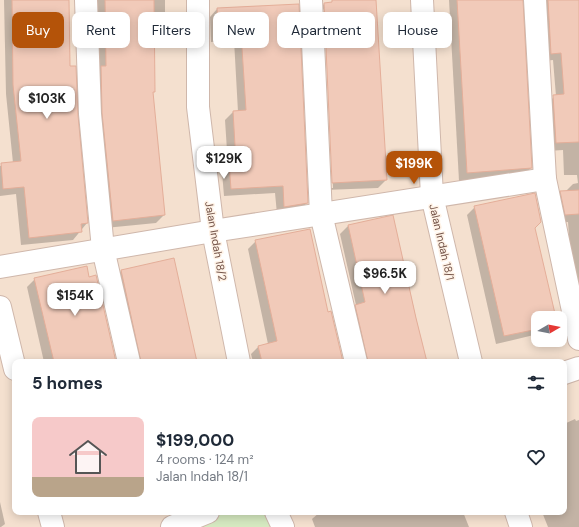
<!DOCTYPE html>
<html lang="en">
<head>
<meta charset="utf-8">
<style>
	:root { --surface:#fff; --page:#f2f2f3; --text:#1f2937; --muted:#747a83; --accent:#b45309 }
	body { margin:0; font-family:"DM Sans",sans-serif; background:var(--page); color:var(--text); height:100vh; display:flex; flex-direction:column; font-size:15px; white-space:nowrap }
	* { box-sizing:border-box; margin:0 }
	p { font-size:13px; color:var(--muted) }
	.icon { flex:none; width:22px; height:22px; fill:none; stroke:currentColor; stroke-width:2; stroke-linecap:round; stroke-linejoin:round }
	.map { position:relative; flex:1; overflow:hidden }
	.sheet { position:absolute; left:12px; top:359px; width:555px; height:156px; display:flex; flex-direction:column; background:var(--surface); border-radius:8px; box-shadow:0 2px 10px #0003 }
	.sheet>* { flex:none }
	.banner { position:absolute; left:12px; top:12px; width:555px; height:36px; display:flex; gap:8px }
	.needle { width:26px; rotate:80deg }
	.fabs { position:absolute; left:531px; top:311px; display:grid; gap:8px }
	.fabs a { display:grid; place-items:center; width:36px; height:36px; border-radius:8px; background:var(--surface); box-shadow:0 2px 10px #0003; font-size:20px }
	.price { position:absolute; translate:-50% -34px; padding:0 9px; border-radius:8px; background:#fff; color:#222; font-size:13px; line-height:26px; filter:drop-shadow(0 1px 2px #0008) }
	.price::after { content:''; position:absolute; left:50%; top:24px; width:12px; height:9px; margin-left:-6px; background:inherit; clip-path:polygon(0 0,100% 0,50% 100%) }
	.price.on { background:var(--accent); color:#fff }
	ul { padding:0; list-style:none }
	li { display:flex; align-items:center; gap:12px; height:100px; padding:0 20px }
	li span { display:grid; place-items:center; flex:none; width:112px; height:80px; border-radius:8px; color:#555 }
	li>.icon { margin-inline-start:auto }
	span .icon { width:48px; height:48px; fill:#fffc; stroke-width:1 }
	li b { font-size:17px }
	h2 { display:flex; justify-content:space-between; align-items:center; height:48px; padding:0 20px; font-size:17px }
	.tag { padding:0 14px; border-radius:8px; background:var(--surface); box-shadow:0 2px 10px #0003; font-size:14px; line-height:36px }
	.tag.on { background:var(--accent); color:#fff }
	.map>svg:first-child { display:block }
</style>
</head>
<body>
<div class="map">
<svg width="579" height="527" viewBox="0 0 579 527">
	<rect width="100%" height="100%" fill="#fcefe1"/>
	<path fill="#f4e0cf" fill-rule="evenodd" d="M0 0H579V527H0ZM538 318H560V340H538ZM15 362H564V512H15Z"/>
	<polygon fill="#d5e9c0" points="222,512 269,512 275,527 190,527"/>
	<g fill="#0003" fill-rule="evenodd">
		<polygon points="4,0 68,0 69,67 77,115 87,223 73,240 21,245 16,194 0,196 0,166 13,163 6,94"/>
		<polygon points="97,0 165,0 165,12 157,20 153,20 154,91 152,94 164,215 156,223 105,228 95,122"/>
		<path d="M375 0 386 180 378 188 324 190 316 12 324 4 330 3 333 1ZM325 8 333 188H331L323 10Z"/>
		<polygon points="449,0 522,0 531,168 523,176 459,181"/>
		<polygon points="536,0 579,0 579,294 573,294 568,222 558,223 553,200 561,192 565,192 573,184 578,183 577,175 564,175 563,150 548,151 545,104 556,96 553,60 543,61"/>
		<polygon points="298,5 307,203 299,211 277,214 275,193 224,196 222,172 228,166 225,120 233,112 238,112 234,40 211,42 210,17 217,9"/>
		<polygon points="475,207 534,228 555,318 538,318 538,334 496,344 467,215"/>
		<polygon points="393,217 426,362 359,362 348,314 356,305 340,234 348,226"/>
		<polygon points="256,241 327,313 342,362 253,362 251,354 259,346 268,344 248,249"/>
		<polygon points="173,259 196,362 132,362 113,279 121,271"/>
		<polygon points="89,278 115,362 44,362 27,287 35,279"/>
		<polygon points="575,419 576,421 579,420 579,527 548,527 542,512 564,512 564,424"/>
		<polygon points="0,502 5,524 1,527 0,527"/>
		<polygon points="320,512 463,512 469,527 315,527 312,519"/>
	</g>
	<g fill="#f1cab9" stroke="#e4ae99">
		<polygon points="12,0 69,0 70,66 76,66 78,115 88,223 81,224 82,232 29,238 24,187 3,189 1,163 21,161 13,85"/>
		<polygon points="105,0 154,0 155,92 153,92 165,215 113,221 102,113 101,66 106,66"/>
		<polygon points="332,0 376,0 387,180 332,183 324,3 332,2"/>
		<polygon points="457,0 523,0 532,168 467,173"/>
		<polygon points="548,0 579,0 579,142 556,143 553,95 564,94 561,53 551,54"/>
		<polygon points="299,4 308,203 284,207 283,186 231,189 229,163 236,163 233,111 246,110 241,33 219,34 217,8"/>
		<polygon points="579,190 579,214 565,215 560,191"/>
		<polygon points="535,193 541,222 535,228 556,318 538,318 538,329 504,336 474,206"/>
		<polygon points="393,215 416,318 427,362 368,362 355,305 365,302 348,225"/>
		<polygon points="310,229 328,312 331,311 343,362 262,362 258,346 277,341 255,240"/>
		<polygon points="174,258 197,362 141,362 121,270"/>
		<polygon points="87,266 89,277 96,275 116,362 54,362 34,278"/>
	</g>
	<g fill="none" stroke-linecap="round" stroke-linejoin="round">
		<defs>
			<g id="minor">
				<polyline points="86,0 90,114 103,249 129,362"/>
				<polyline points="198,0 198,107 213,231 239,362"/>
				<polyline points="311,0 321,214 356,362"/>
				<polyline points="422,0 432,196 471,362"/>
				<polyline points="535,0 545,179 579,339"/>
				<polyline points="0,267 213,231 545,179"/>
				<polyline points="0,307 15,369"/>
				<polyline points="564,373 579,368"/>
				<polyline points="49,512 53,527"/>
				<polyline points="276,512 283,527"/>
				<polyline points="516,512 521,527"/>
				<polyline points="172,527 208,512"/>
			</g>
		</defs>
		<use href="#minor" stroke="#cfb7ab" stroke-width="24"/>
		<use href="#minor" stroke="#fff" stroke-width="22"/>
	</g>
	<g text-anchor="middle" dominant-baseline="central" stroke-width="3" stroke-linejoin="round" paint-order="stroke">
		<g font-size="11" fill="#735348" stroke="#fff3e7">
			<text transform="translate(216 241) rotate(80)">Jalan Indah 18/2</text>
			<text transform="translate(442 242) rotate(77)">Jalan Indah 18/1</text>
		</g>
	</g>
</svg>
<div class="fabs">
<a><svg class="needle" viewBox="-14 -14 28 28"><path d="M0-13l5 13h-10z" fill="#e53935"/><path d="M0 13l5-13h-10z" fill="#747a83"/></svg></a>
</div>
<b class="price" style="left:47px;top:120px">$103K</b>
<b class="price" style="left:224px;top:180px">$129K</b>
<b class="price on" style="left:414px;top:185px">$199K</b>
<b class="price" style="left:385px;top:295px">$96.5K</b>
<b class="price" style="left:75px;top:317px">$154K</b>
<div class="banner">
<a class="tag on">Buy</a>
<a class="tag">Rent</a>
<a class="tag">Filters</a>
<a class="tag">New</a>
<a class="tag">Apartment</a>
<a class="tag">House</a>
</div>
<section class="sheet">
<h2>5 homes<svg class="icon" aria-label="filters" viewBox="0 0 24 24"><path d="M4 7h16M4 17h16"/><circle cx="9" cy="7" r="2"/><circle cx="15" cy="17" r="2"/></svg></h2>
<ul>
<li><span style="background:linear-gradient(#f6c9c9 75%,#b9a48a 0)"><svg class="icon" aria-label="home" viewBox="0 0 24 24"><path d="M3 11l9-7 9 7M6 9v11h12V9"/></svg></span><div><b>$199,000</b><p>4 rooms · 124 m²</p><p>Jalan Indah 18/1</p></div><svg class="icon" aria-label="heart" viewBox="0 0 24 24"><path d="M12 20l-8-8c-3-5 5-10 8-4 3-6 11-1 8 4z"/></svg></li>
</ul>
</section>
</div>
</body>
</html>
